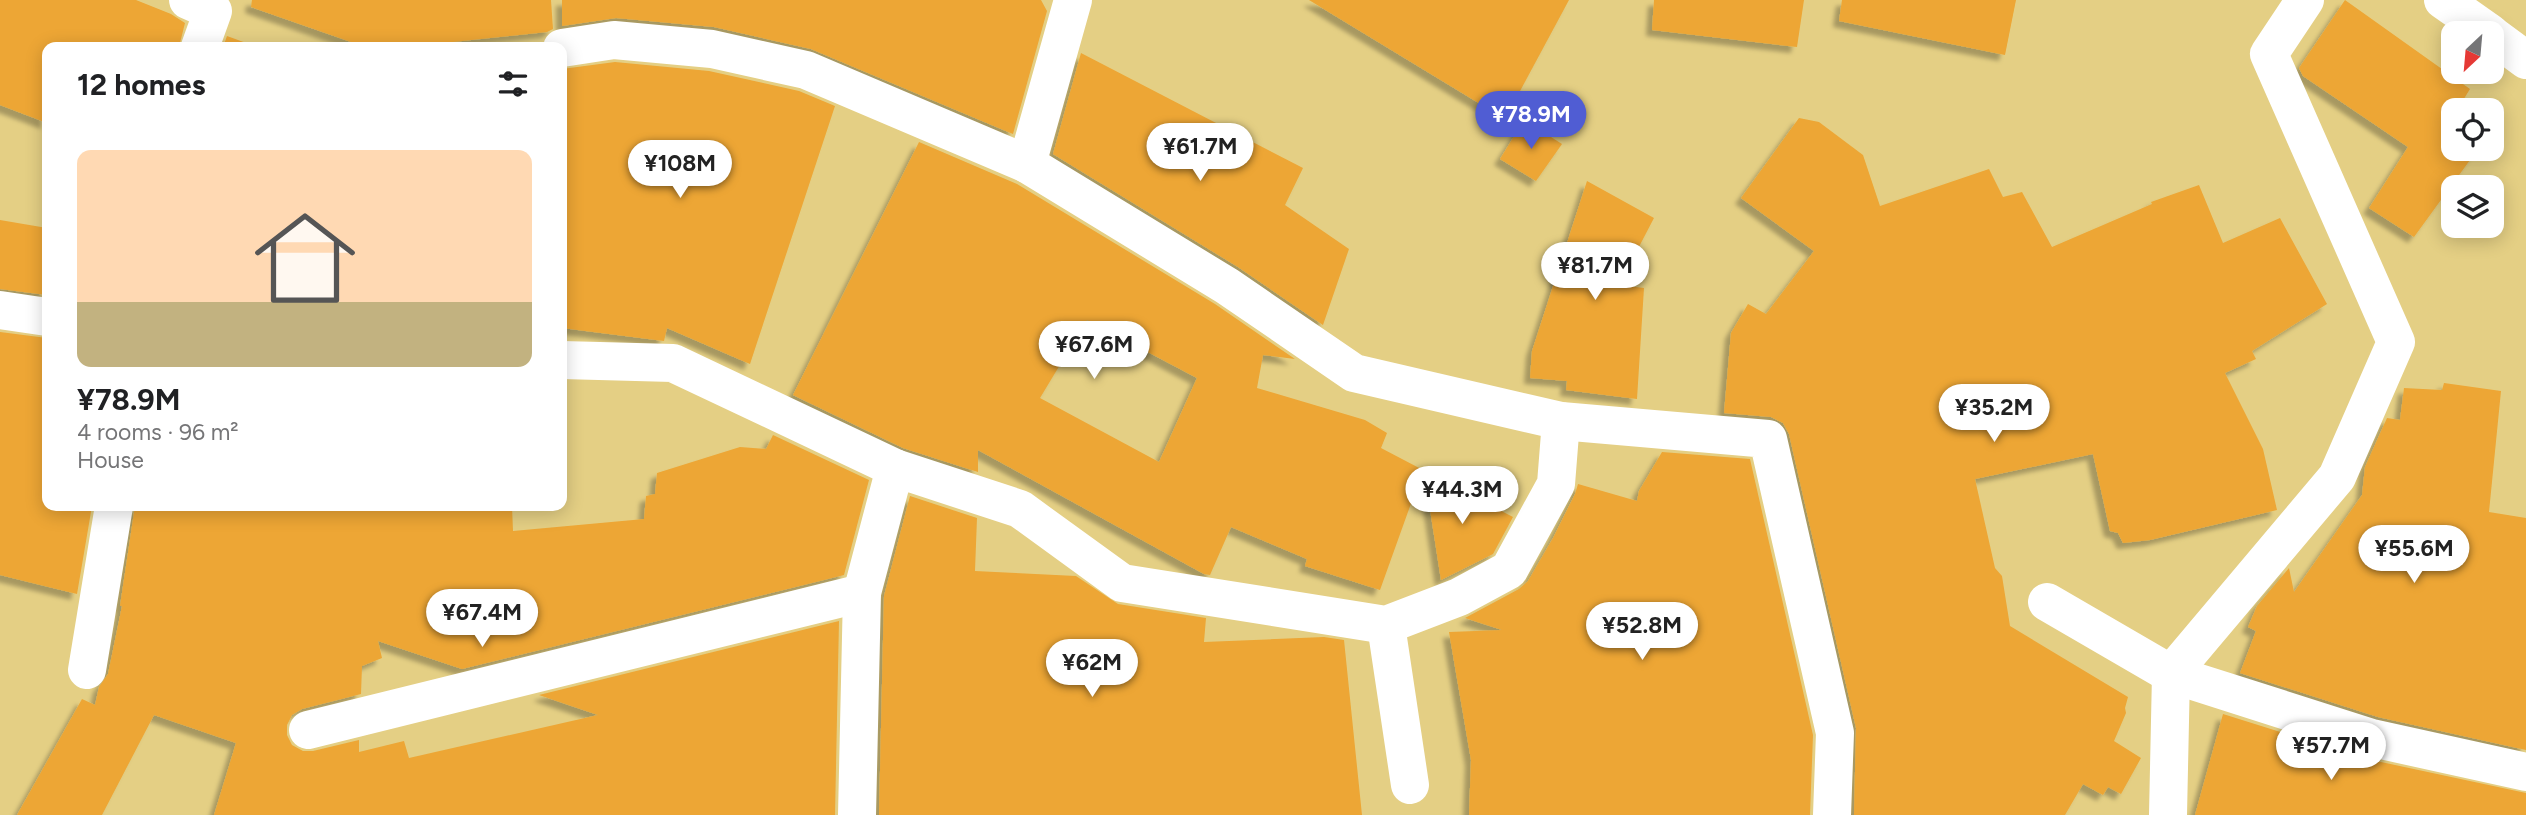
<!DOCTYPE html>
<html lang="en">
<head>
<meta charset="utf-8">
<style>
	:root { --surface:#fff; --page:#f6f6f6; --text:#202124; --muted:#757577; --accent:#505dd3 }
	body { margin:0; font-family:Figtree,sans-serif; background:var(--page); color:var(--text); height:100vh; display:flex; flex-direction:column; font-size:26px; white-space:nowrap }
	* { box-sizing:border-box; margin:0 }
	p { font-size:23px; color:var(--muted) }
	.icon { flex:none; width:38px; height:38px; fill:none; stroke:currentColor; stroke-width:2; stroke-linecap:round; stroke-linejoin:round }
	.map { position:relative; flex:1; overflow:hidden }
	.sheet { position:absolute; left:42px; top:42px; width:525px; height:469px; display:flex; flex-direction:column; background:var(--surface); border-radius:14px; box-shadow:0 4px 18px #0003 }
	.sheet>* { flex:none }
	.needle { width:46px; rotate:206deg }
	.buttons { position:absolute; left:2441px; top:21px; display:grid; gap:14px }
	.buttons a { display:grid; place-items:center; width:63px; height:63px; border-radius:14px; background:var(--surface); box-shadow:0 4px 18px #0003; font-size:35px }
	.price { position:absolute; translate:-50% -60px; padding:0 16px; border-radius:24px; background:#fff; color:#222; font-size:23px; line-height:46px; filter:drop-shadow(0 2px 4px #0008) }
	.price::after { content:''; position:absolute; left:50%; top:42px; width:21px; height:16px; margin-left:-10px; background:inherit; clip-path:polygon(0 0,100% 0,50% 100%) }
	.price.on { background:var(--accent); color:#fff }
	ul { padding:0; list-style:none }
	li { display:grid; align-content:center; gap:14px; height:371px; padding:0 35px }
	li span { display:grid; place-items:center; height:217px; border-radius:14px; color:#555 }
	li>.icon { margin-inline-start:auto }
	span .icon { width:126px; height:126px; fill:#fffc; stroke-width:1 }
	li b { font-size:30px }
	h2 { display:flex; justify-content:space-between; align-items:center; height:84px; padding:0 35px; font-size:30px }
	.map>svg:first-child { display:block }
</style>
</head>
<body>
<div class="map">
<svg width="2526" height="815" viewBox="0 0 2526 815">
	<defs>
		<filter id="shadow"><feDropShadow dx="-6" dy="6" stdDeviation="2" flood-color="#0004"/></filter>
	</defs>
	<rect width="100%" height="100%" fill="#e4cf84"/>
	<g fill="#eda635" fill-rule="evenodd" filter="url(#shadow)">
		<polygon points="0,0 136,0 171,14 185,23 179,47 47,47 47,123 0,105"/>
		<polygon points="252,0 551,0 553,29 547,32 443,43 354,43 251,7"/>
		<polygon points="562,0 1041,0 1047,11 1013,134 811,49 714,27 616,18 562,26"/>
		<polygon points="1309,0 1569,0 1505,119"/>
		<polygon points="1654,0 1804,0 1797,47 1652,30"/>
		<polygon points="1842,0 2016,0 2005,55 1839,21"/>
		<polygon points="2345,0 2470,89 2457,110 2454,110 2454,115 2446,128 2454,129 2454,149 2478,149 2414,237 2369,208 2408,147 2303,76 2299,68"/>
		<polygon points="227,36 249,44 248,47 223,47"/>
		<polygon points="1081,53 1303,168 1285,205 1349,249 1323,325 1238,267 1053,154"/>
		<polygon points="615,62 709,71 799,91 835,106 750,364 667,328 664,341 562,328 562,69"/>
		<polygon points="1799,118 1819,122 1863,155 1880,206 1989,169 2003,197 2022,192 2052,247 2152,204 2151,202 2199,185 2223,243 2280,218 2327,304 2252,351 2256,359 2225,373 2263,449 2277,510 2150,540 2123,543 2118,533 2110,531 2093,454 1975,479 1995,568 2002,576 2010,626 2128,697 2125,708 2126,713 2114,741 2141,758 2121,794 2108,787 2103,795 2083,784 2065,815 1854,815 1856,728 1789,434 1783,423 1771,417 1724,413 1731,333 1748,304 1766,314 1814,251 1741,198"/>
		<polygon points="1524,120 1562,144 1536,181 1500,159"/>
		<path d="M919 142 1017 184 1215 304 1295 359 1263 355 1257 388 1365 420 1387 433 1381 448 1423 470 1380 590 1305 566 1307 559 1231 527 1210 575 1204 574 978 450V472L903 448 793 395ZM1087 320 1197 378 1159 462 1040 398Z"/>
		<polygon points="1587,181 1654,218 1619,285 1644,288 1637,399 1566,390 1567,381 1530,378 1532,351"/>
		<polygon points="0,220 47,228 47,295 0,289"/>
		<polygon points="0,332 47,338 47,506 92,506 77,594 0,575"/>
		<polygon points="2444,383 2501,391 2489,512 2526,518 2526,750 2378,717 2240,673 2256,631 2248,627 2257,606 2289,568 2294,592 2362,495 2365,467 2387,418 2400,420 2404,388 2442,390"/>
		<polygon points="773,435 869,480 844,575 462,669 378,641 382,658 362,666 361,694 302,709 292,715 287,725 287,735 292,745 303,751 313,751 359,740 359,752 404,741 409,758 598,715 539,695 839,621 835,815 214,815 236,743 154,715 102,815 17,815 82,699 95,705 99,687 108,674 122,606 120,606 135,506 512,506 513,531 644,519 646,496 655,494 657,473 740,447 766,449"/>
		<polygon points="1662,452 1750,459 1813,735 1810,815 1469,815 1471,760 1449,632 1502,630 1465,618 1519,589 1528,581 1553,538 1575,494 1578,484 1637,501 1639,491"/>
		<polygon points="1424,471 1513,517 1493,554 1441,580"/>
		<polygon points="910,496 977,518 975,571 1076,576 1118,604 1206,618 1204,642 1324,637 1344,640 1362,815 879,815 884,596"/>
		<polygon points="2223,714 2367,759 2526,793 2526,815 2195,815"/>
	</g>
	<g fill="none" stroke-linecap="round" stroke-linejoin="round">
		<g stroke="#fff" stroke-width="38">
			<polyline points="188,0 213,11 200,47"/>
			<polyline points="2443,0 2490,33"/>
			<polyline points="2492,35 2526,60"/>
			<polyline points="562,48 614,40 712,49 806,70 1027,164 1227,286 1354,373 1561,421 1768,439 1835,733 1832,815"/>
			<polyline points="1027,164 1073,0"/>
			<polyline points="0,310 47,317"/>
			<polyline points="562,360 673,363 895,468"/>
			<polyline points="2047,602 2171,674 2372,738 2526,772"/>
			<polyline points="1386,625 1410,785"/>
			<polyline points="87,670 114,506"/>
			<polyline points="308,730 862,593"/>
			<polyline points="857,815 862,593 895,468 1020,509 1122,583 1386,625 1459,597 1509,570 1556,484 1561,421"/>
			<polyline points="2168,815 2171,674 2337,477 2396,342 2269,54 2305,0"/>
		</g>
	</g>
</svg>
<div class="buttons">
<a><svg class="needle" viewBox="-14 -14 28 28"><path d="M0-13l5 13h-10z" fill="#e53935"/><path d="M0 13l5-13h-10z" fill="#757577"/></svg></a>
<a><svg class="icon" aria-label="locate" viewBox="0 0 24 24"><circle cx="12" cy="12" r="6"/><path d="M12 2v4M12 18v4M2 12h4M18 12h4"/></svg></a>
<a><svg class="icon" aria-label="layers" viewBox="0 0 24 24"><path d="M12 4l9 5-9 5-9-5zM3 14l9 5 9-5"/></svg></a>
</div>
<b class="price on" style="left:1531px;top:151px">¥78.9M</b>
<b class="price" style="left:1200px;top:183px">¥61.7M</b>
<b class="price" style="left:680px;top:200px">¥108M</b>
<b class="price" style="left:1595px;top:302px">¥81.7M</b>
<b class="price" style="left:1094px;top:381px">¥67.6M</b>
<b class="price" style="left:1994px;top:444px">¥35.2M</b>
<b class="price" style="left:1462px;top:526px">¥44.3M</b>
<b class="price" style="left:2414px;top:585px">¥55.6M</b>
<b class="price" style="left:482px;top:649px">¥67.4M</b>
<b class="price" style="left:1642px;top:662px">¥52.8M</b>
<b class="price" style="left:1092px;top:699px">¥62M</b>
<b class="price" style="left:2331px;top:782px">¥57.7M</b>
<section class="sheet">
<h2>12 homes<svg class="icon" aria-label="filters" viewBox="0 0 24 24"><path d="M4 7h16M4 17h16"/><circle cx="9" cy="7" r="2"/><circle cx="15" cy="17" r="2"/></svg></h2>
<ul>
<li><span style="background:linear-gradient(#ffd9b3 70%,#c2b280 0)"><svg class="icon" aria-label="home" viewBox="0 0 24 24"><path d="M3 11l9-7 9 7M6 9v11h12V9"/></svg></span><div><b>¥78.9M</b><p>4 rooms · 96 m²</p><p>House</p></div></li>
</ul>
</section>
</div>
</body>
</html>
